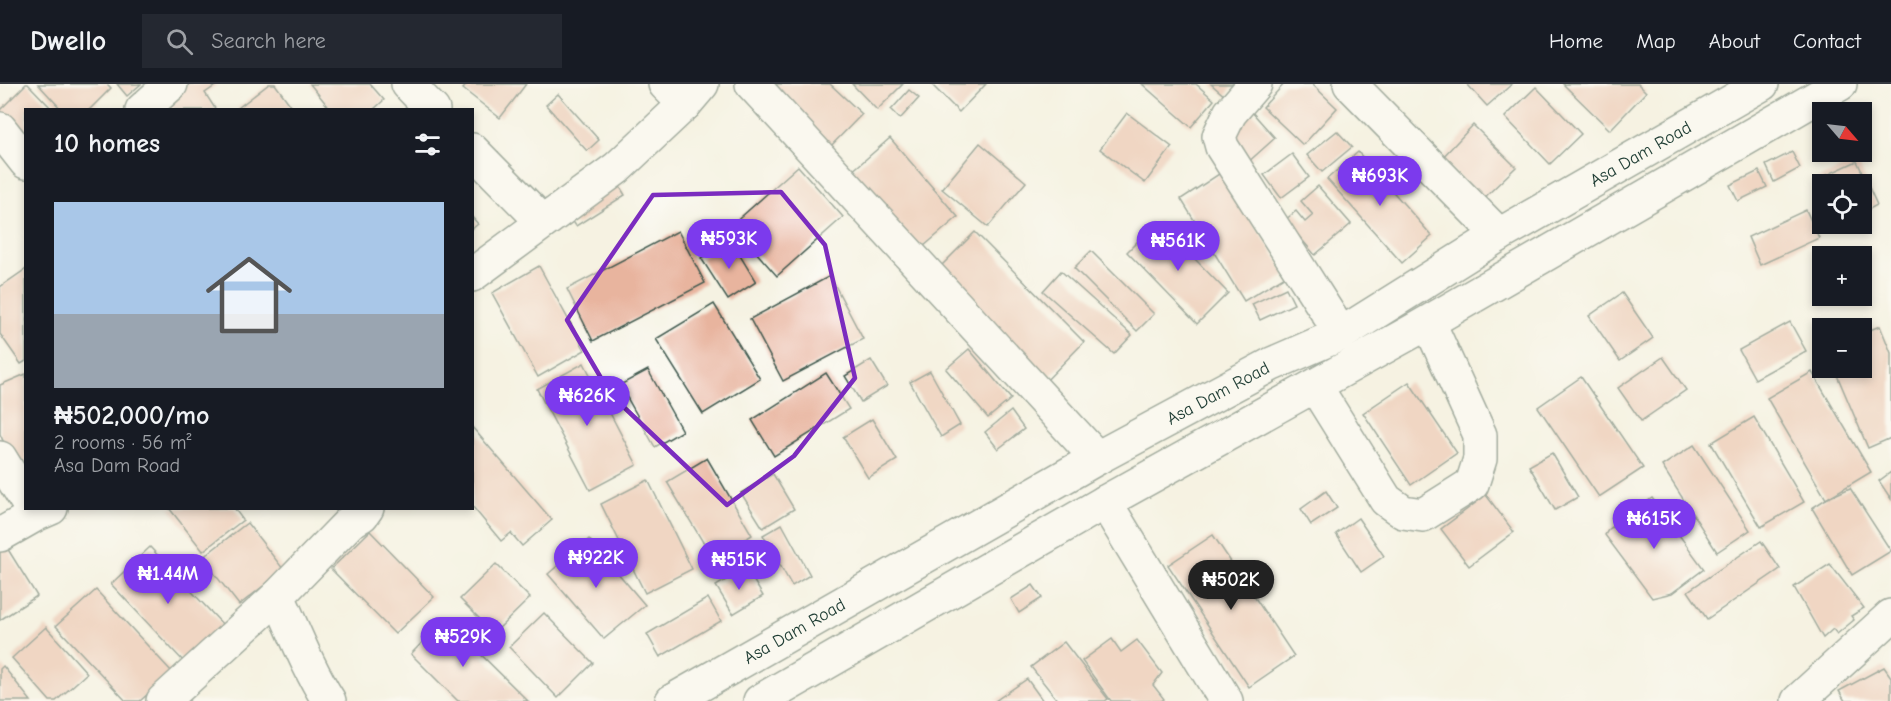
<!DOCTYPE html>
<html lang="en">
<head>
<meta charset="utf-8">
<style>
	:root { --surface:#171b24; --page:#242831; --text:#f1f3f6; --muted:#9ea1a6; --line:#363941; --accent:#7c3aed }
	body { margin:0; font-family:"Comic Neue",sans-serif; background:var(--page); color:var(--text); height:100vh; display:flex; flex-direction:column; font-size:22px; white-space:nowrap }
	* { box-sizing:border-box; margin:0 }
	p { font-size:20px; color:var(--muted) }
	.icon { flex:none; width:33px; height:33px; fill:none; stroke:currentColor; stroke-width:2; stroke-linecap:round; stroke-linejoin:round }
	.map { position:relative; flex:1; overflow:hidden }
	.panel { position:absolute; left:24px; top:24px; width:450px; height:402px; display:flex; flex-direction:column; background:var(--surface); border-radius:0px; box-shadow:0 3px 9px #0003 }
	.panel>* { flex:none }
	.needle { width:39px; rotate:118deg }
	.fabs { position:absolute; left:1812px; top:18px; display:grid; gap:12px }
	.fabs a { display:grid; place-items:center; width:60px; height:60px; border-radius:0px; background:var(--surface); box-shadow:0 3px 9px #0003; font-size:30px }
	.price { position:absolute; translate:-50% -51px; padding:0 14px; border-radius:21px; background:var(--accent); color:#fff; font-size:20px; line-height:39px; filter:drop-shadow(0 2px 3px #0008) }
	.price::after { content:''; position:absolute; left:50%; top:36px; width:18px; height:14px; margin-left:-9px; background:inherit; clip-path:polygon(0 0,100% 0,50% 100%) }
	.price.current { background:#222; color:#fff }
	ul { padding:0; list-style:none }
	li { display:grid; align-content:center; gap:12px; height:318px; padding:0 30px }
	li+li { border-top:2px solid var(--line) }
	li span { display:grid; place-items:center; height:186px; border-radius:0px; color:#555 }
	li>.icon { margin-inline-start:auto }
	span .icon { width:108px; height:108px; fill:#fffc; stroke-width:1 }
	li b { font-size:26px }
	h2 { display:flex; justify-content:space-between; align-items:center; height:72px; padding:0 30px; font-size:26px }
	header { display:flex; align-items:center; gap:36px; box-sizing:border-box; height:84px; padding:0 30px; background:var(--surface); border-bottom:2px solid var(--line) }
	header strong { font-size:28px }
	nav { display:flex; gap:33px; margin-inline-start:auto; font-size:21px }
	.search { width:420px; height:54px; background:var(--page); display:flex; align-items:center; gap:15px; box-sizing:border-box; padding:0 21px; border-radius:0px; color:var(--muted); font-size:22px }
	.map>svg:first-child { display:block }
</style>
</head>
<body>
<header>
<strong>Dwello</strong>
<div class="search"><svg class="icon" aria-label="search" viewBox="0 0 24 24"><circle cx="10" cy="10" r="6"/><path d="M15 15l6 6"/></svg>Search here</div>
<nav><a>Home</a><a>Map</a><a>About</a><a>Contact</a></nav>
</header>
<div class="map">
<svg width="1891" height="617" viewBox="0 0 1891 617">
	<rect width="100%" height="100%" fill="#fff"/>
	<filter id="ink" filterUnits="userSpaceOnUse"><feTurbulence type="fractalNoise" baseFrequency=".0167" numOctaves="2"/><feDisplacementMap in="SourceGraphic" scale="12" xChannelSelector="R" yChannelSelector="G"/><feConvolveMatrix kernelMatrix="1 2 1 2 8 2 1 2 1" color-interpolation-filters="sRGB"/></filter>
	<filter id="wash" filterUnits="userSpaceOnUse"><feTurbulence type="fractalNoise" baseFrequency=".008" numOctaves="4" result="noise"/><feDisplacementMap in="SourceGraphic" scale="24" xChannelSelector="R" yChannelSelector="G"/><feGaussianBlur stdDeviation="1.35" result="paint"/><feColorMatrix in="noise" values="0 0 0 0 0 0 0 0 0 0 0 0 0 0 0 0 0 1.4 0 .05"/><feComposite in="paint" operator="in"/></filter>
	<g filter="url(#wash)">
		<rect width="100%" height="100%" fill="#f5f2e2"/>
		<g id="blocks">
			<g fill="#e8b49e">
				<polygon points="26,0 28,0 53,26 26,26 26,58 0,33 0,26"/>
				<polygon points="38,0 107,0 111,4 89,26 62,26"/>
				<polygon points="117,0 141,0 127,12"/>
				<polygon points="180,0 218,0 205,9 216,26 154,26"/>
				<polygon points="269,0 275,0 294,26 239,26 238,24"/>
				<polygon points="310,0 370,0 384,16 373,26 331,26"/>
				<polygon points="467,0 526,0 500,34 463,5"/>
				<polygon points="769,0 830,0 862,30 826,67"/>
				<polygon points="852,0 903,0 877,26"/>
				<polygon points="931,0 986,0 959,28"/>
				<polygon points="1142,0 1196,0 1214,16 1191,43"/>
				<polygon points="1211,0 1233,0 1226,13"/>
				<polygon points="1284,0 1312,0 1337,24 1303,61 1263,23"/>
				<polygon points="1467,0 1512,0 1487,22"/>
				<polygon points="1563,0 1638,0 1646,8 1610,46"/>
				<polygon points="1536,3 1581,50 1550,80 1505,33"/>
				<polygon points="909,6 919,14 900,35 891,26"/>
				<polygon points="558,10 599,56 587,67 546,21"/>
				<polygon points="1251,27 1275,54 1246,80 1222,54"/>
				<polygon points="1127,29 1172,63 1145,99 1100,65"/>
				<polygon points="1473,41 1516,83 1482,116 1441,75"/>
				<polygon points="1337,47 1352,63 1322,88 1307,71"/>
				<polygon points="890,54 958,133 917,168 850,89"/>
				<polygon points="980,59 1026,98 988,143 942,105"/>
				<polygon points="1358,68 1432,152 1402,179 1327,95"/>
				<polygon points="1792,68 1800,84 1774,98 1766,81"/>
				<polygon points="1292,70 1309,93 1281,114 1264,91"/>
				<polygon points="1857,77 1877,121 1862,129 1862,100 1821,100 1818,95"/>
				<polygon points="798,82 843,133 777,192 732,141"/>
				<polygon points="1759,87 1767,103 1738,117 1730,101"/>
				<polygon points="1222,88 1287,191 1244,217 1181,115"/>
				<polygon points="617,98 625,111 576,142 568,130"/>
				<polygon points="1318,102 1351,140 1315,171 1285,136 1296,127 1305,138 1313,131 1301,117"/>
				<polygon points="1806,126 1819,154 1760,181 1748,153"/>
				<polygon points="472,133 478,140 472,145"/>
				<polygon points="1158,137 1228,209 1197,240 1127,168"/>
				<polygon points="678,147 705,199 593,257 567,205"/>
				<polygon points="975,148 1084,258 1043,300 934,189"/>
				<polygon points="730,155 756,198 728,216 701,174"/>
				<polygon points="1091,167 1154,230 1137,247 1074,184"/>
				<polygon points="539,182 585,266 538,293 492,209"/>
				<polygon points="26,185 26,277 21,280 0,250 0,203"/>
				<polygon points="1061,187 1132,251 1114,270 1043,207"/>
				<polygon points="830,192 863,255 783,297 750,235"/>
				<polygon points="1286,204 1294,220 1260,236 1252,220"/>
				<polygon points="1622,209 1653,254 1620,277 1589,232"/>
				<polygon points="714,220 760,295 703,330 656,255"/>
				<polygon points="1790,238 1806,267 1755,295 1739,266"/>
				<polygon points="1880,242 1891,269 1891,354 1868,364 1834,284 1862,284 1862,249"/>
				<polygon points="969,265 1011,315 988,334 946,285"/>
				<polygon points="1663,273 1686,306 1641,337 1618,304"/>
				<polygon points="871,276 887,302 861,318 845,292"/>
				<polygon points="584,279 637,381 590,406 537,305"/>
				<polygon points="648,286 682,347 655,363 620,301"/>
				<polygon points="930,287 960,341 941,353 910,298"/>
				<polygon points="1812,288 1871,388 1826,415 1767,314"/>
				<polygon points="826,289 849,325 774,372 752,336"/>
				<polygon points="26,290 26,408 0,350 0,301"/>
				<polygon points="1581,293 1643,384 1599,413 1538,323"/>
				<polygon points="1409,298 1457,369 1411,401 1363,329"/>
				<polygon points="1011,327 1024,345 998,365 985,348"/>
				<polygon points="1754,333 1804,418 1761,443 1711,359"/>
				<polygon points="872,335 897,376 868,394 843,353"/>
				<polygon points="472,343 552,436 522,462 511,449 501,457 472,422"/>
				<polygon points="1694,361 1750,446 1717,468 1662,382"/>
				<polygon points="1552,369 1578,413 1555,426 1529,382"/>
				<polygon points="707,374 752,451 713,475 667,398"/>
				<polygon points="1891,388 1891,415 1879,397"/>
				<polygon points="773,390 794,425 763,444 741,409"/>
				<polygon points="648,396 692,485 645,509 601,420"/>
				<polygon points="1850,404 1891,467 1852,491 1812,424 1826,415"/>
				<polygon points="1326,407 1337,424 1311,441 1301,425"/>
				<polygon points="1486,411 1514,448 1469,482 1441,445"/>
				<polygon points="1652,414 1704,485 1672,509 1652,514 1605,451 1608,446"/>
				<polygon points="169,424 234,424 243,436 203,467"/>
				<polygon points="1358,434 1384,472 1361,488 1336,450"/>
				<polygon points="247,439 284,486 239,521 202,474"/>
				<polygon points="782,440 810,491 792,502 763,451"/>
				<polygon points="370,447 434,513 395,550 331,485"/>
				<polygon points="1213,451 1294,572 1249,603 1168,481"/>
				<polygon points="589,455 645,521 604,555 548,490"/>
				<polygon points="1761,457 1780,485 1707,535 1688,507"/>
				<polygon points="4,459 37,512 0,536 0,461"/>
				<polygon points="150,463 224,542 185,579 111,500"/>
				<polygon points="496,480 530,514 494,549 460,515"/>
				<polygon points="1830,480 1864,524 1851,532 1854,536 1837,550 1833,545 1823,554 1794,503"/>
				<polygon points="746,484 763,512 733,530 716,502"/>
				<polygon points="1033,501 1042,514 1019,529 1011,515"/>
				<polygon points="96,506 172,588 140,617 126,617 56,542"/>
				<polygon points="708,514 721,537 660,573 647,550"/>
				<polygon points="544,529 593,579 558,614 509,563"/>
				<polygon points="445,535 528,617 458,617 411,570"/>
				<polygon points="46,543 87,589 56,617 50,617 12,574"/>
				<polygon points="1112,555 1121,568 1137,556 1162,589 1153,601 1164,615 1161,617 1111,617 1082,577"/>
				<polygon points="1064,558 1108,615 1105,617 1058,617 1031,583"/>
				<polygon points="3,582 31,617 0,617 0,585"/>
				<polygon points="1884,583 1891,593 1891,617 1845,617 1839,607"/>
				<polygon points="1027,595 1043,617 995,617"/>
			</g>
		</g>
	</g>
	<g filter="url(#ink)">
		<use href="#blocks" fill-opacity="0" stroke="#3f584e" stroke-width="1.5"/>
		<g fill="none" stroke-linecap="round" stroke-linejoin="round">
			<defs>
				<g id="minor">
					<polyline points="408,0 433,26"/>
					<polyline points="665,0 685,20"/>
					<polyline points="752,0 1097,374"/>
					<polyline points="1255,0 1230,29 1219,52 1222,63 1341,250"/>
					<polyline points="1350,0 1499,151"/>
					<polyline points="142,26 171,0"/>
					<polyline points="0,45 26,78"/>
					<polyline points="472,66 543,138"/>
					<polyline points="472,191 617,84 685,20 702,0"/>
					<polyline points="1315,302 1386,416 1403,428 1423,431 1472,400 1480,375 1480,351 1429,239"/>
					<polyline points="0,374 26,416"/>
					<polyline points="1105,418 1226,617"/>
					<polyline points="0,451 35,431 51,424"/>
					<polyline points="163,617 278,512"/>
					<path d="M329 617C308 584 294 547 278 512L350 438 362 431 367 424"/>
					<polyline points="1798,617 1891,532"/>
				</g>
				<g id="major">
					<path id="s1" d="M672 617 1097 374 1272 280 1341 250 1499 151 1762 0"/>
					<polyline points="760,617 1105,418 1413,247 1840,0"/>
				</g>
			</defs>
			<use href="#minor" stroke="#3f584e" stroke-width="36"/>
			<use href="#major" stroke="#3f584e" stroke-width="36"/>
			<use href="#minor" stroke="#fff" stroke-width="33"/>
			<use href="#major" stroke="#fff" stroke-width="33"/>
		</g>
	</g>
	<path d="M0 0H1891V617H0ZM781 108 825 161 855 294 794 372 727 421 611 311 567 236 653 111Z" fill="#f5f2e2" fill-opacity=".55" fill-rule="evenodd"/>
	<path fill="none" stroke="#7b2cbf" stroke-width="4.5" stroke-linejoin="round" d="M781 108 825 161 855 294 794 372 727 421 611 311 567 236 653 111Z"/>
	<g text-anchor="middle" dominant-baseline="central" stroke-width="4.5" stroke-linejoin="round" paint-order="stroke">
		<g font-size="18" fill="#1f3d34" stroke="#fff">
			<text stroke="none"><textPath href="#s1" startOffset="1113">Asa Dam Road</textPath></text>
			<text stroke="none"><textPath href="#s1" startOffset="627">Asa Dam Road</textPath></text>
			<text stroke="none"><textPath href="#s1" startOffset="141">Asa Dam Road</textPath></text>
		</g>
	</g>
</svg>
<div class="fabs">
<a><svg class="needle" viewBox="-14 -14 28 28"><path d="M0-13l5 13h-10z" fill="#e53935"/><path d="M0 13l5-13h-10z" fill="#9ea1a6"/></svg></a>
<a><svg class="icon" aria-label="locate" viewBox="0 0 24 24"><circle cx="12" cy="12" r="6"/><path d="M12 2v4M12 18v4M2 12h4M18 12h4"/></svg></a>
<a>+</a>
<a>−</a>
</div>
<b class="price" style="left:1380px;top:123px">₦693K</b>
<b class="price" style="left:729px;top:186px">₦593K</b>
<b class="price" style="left:1178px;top:188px">₦561K</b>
<b class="price" style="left:587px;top:343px">₦626K</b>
<b class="price" style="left:1654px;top:466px">₦615K</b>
<b class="price" style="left:596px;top:505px">₦922K</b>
<b class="price" style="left:739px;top:507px">₦515K</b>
<b class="price" style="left:168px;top:521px">₦1.44M</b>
<b class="price current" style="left:1231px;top:527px">₦502K</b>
<b class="price" style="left:463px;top:584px">₦529K</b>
<section class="panel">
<h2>10 homes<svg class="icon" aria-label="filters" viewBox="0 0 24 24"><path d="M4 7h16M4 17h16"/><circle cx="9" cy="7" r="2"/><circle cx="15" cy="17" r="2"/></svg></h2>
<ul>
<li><span style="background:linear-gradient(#a9c7e8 60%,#9aa5b1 0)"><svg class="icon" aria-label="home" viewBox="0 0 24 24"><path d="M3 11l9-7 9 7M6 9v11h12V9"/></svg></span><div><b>₦502,000/mo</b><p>2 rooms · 56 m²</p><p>Asa Dam Road</p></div></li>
</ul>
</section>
</div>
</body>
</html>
